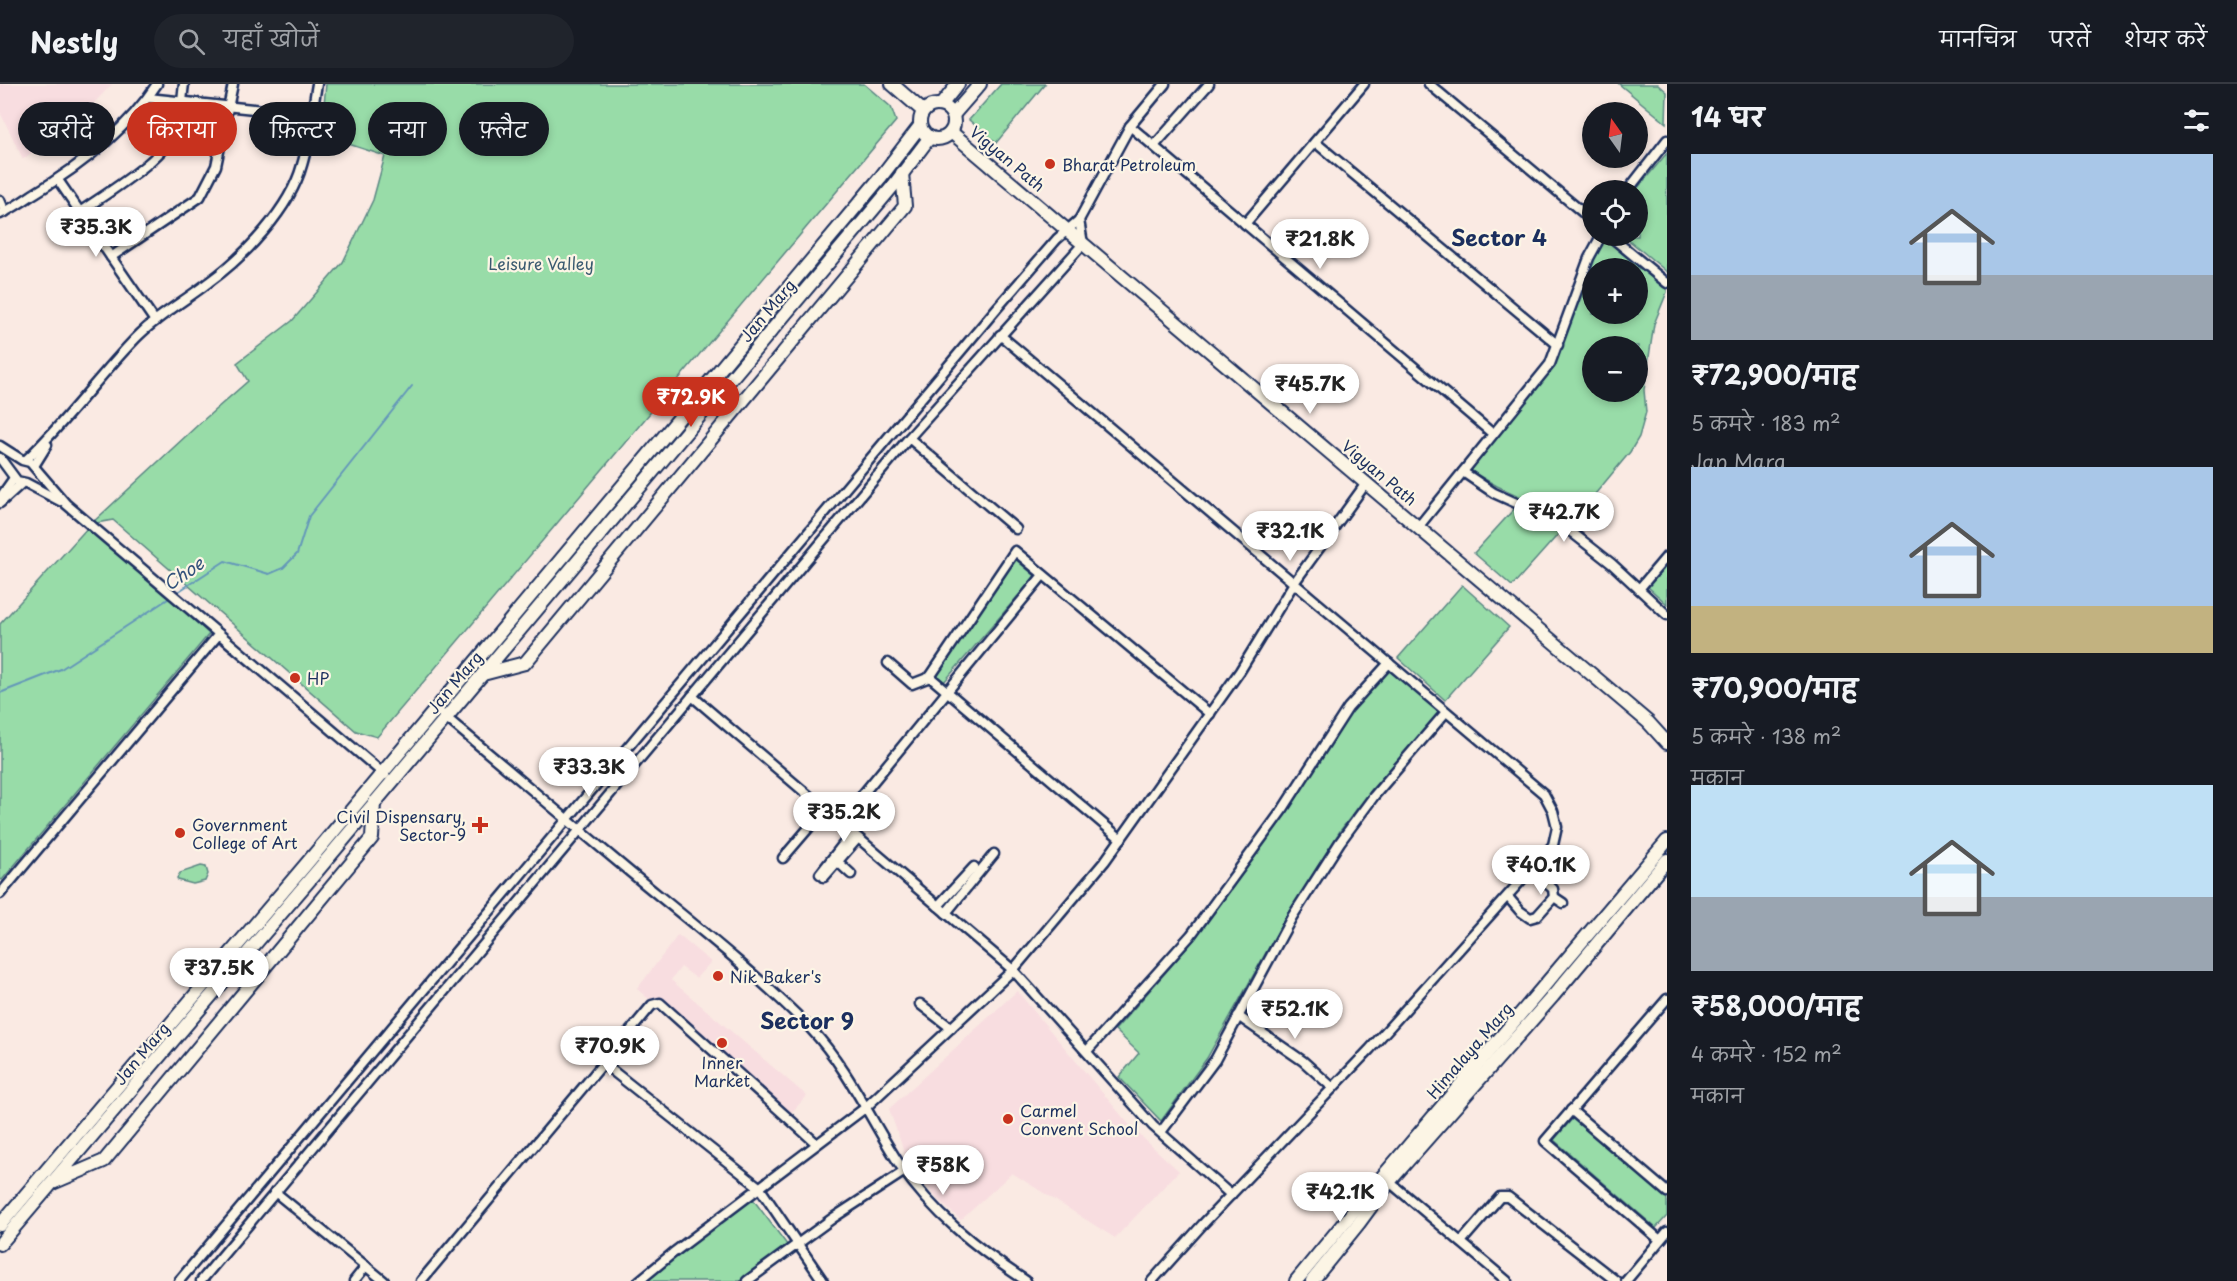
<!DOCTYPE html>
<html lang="hi">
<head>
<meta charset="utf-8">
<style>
	:root { --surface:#171b24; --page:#20242c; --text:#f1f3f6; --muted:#9ea1a6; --line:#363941; --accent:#c8321e }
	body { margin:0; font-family:"Playpen Sans","Playpen Sans Deva",sans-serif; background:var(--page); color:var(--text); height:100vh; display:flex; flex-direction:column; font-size:22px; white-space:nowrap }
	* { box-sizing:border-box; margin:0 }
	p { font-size:20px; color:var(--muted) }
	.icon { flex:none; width:33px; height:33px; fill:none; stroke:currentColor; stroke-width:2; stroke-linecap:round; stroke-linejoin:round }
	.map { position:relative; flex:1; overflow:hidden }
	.sheet { display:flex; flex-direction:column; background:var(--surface); width:570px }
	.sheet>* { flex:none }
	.banner { position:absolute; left:18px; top:18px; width:570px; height:54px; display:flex; gap:12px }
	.needle { width:39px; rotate:346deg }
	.controls { position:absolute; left:1582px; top:18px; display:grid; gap:12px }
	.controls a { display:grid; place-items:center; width:66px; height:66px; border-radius:50%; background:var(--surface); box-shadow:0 3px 9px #0003; font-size:30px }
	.price { position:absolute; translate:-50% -51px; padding:0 14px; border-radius:21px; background:#fff; color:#222; font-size:20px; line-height:39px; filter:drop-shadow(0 2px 3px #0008) }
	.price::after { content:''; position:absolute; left:50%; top:36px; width:18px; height:14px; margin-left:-9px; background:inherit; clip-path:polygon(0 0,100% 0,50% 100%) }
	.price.on { background:var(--accent); color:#fff }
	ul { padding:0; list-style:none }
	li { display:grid; align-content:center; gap:12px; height:318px; padding:0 24px }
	li span { display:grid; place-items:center; height:186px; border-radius:0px; color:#555 }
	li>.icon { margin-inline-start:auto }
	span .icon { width:108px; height:108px; fill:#fffc; stroke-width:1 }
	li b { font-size:26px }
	h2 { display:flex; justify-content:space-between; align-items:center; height:72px; padding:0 24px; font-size:26px }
	.pill { padding:0 21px; border-radius:27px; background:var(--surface); box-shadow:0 3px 9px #0003; font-size:21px; line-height:54px }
	.pill.on { background:var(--accent); color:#fff }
	header { display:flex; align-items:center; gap:36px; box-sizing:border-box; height:84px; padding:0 30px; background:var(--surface); border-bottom:2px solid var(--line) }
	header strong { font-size:28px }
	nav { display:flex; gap:33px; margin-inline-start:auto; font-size:21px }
	.search { width:420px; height:54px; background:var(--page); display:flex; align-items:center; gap:15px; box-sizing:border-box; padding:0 21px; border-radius:33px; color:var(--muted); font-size:22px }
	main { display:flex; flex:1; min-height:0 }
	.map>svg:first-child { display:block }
</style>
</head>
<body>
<header>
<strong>Nestly</strong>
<div class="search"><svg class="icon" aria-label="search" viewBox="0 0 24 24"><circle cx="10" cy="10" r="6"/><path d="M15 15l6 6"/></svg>यहाँ खोजें</div>
<nav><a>मानचित्र</a><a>परतें</a><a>शेयर करें</a></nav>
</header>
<main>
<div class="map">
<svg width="1667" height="1197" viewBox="0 0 1667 1197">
	<rect width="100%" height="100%" fill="#faeae3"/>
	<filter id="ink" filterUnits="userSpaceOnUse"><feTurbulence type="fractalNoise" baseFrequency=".0167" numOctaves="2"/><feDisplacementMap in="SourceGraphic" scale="12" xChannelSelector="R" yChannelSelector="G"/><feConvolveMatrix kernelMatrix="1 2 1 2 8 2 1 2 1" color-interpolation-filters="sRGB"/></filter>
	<g filter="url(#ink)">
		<g fill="#f8dde0">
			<polygon points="0,0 112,0 78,36 23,75 0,28"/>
			<polygon points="678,851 711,878 696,894 681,883 671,896 807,1012 787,1033 637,905"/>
			<polygon points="1017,907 1132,1044 1179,1087 1115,1154 1012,1089 961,1136 938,1116 907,1076 889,1025"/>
		</g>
		<g fill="#98dca8" stroke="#5a8683" stroke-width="1.5" fill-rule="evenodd">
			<polygon points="326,0 864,0 891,23 896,37 377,653 356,647 113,436 91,440 209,550 2,796 0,795 0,540 90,441 200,339 248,297 237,279 292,237 343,178 373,116 385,72 321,51"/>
			<polygon points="1001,0 1045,0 996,59 969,36"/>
			<polygon points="1619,0 1658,0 1667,8 1666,39"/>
			<polygon points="1667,69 1667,188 1624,152 1638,152 1638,106 1636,106"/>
			<path d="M1605 155 1667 206V208L1654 240 1644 306 1646 328 1639 353 1630 368 1571 439 1562 432 1497 402 1469 386 1551 285 1595 172ZM1593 184H1638V230H1593ZM1593 262H1638V308H1593Z"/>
			<polygon points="1515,424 1563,445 1512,502 1474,469"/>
			<polygon points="1015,475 1035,492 944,598 936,591"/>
			<polygon points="1667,481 1667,520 1648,503"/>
			<polygon points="1462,501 1509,543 1445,616 1398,574"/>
			<polygon points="1389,585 1440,629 1372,705 1340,747 1287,831 1207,974 1161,1037 1119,993 1139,969 1115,946 1194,856 1284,732 1351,627"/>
			<polygon points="201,782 206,783 208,790 205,797 193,800 178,796 177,794 180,789"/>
			<polygon points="1573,1034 1667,1115 1667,1132 1656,1144 1554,1056"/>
			<polygon points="752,1114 788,1162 740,1197 646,1197 677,1170"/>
		</g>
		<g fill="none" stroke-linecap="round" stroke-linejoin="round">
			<g stroke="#6497b9" stroke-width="2">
				<polyline points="176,509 225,477 269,490 283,484 297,470 309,432 412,302"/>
				<polyline points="0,609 61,585 171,513"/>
			</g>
			<defs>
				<g id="street">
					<polyline points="1429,0 1593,137"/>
					<polyline points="148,14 311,31"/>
					<polyline points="1130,42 1493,350"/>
					<polyline points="1315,58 1558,261"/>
					<polyline points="1154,62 1209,0"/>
					<polyline points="58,96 155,237"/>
					<polyline points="1628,106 1667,56"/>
					<polyline points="0,116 5,128"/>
					<path d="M80 128C108 108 167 74 178 42 182 29 182 13 184 0"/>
					<path d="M0 130C11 125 22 118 32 111 79 83 127 46 157 0"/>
					<polyline points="1245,140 1364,0"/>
					<polyline points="1610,152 1667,199"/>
					<polyline points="111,173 200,113 216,82 233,0"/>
					<polyline points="1000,251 1544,710 1553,727 1557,743 1553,761 1370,965 1203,1140 1152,1197"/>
					<polyline points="909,354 1016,445"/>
					<polyline points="0,362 22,376 30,378 66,420 385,691"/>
					<polyline points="0,374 17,397 26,399 60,417"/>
					<path d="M26 376C66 338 98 293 136 254 158 231 185 217 209 198 245 172 290 125 302 81 310 55 312 27 317 0"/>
					<polyline points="34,382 47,361"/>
					<polyline points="1463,388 1494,409 1560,439 1612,480 1667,531"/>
					<polyline points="0,414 14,394"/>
					<polyline points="0,419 22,399"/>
					<polyline points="1419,442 1550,280 1589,174 1601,152"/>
					<polyline points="1639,505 1667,472"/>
					<polyline points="888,579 912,600 930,593"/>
					<polyline points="692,612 1013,886 1153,1042 1231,1111"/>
					<path d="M436 625C501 680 565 734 630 788 692 839 755 888 811 945 848 984 871 1037 900 1081 933 1130 978 1165 1026 1197"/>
					<polyline points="840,738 1043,491"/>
					<polyline points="1121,755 930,593 1015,467 1210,630"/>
					<polyline points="783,774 825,725"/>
					<polyline points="838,778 851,790"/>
					<polyline points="1532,786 1553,805 1554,813 1563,819"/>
					<polyline points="820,790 852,749"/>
					<polyline points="824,793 858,754"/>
					<polyline points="0,810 219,550"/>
					<polyline points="1508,813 1520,827 1530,834 1537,832 1554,813"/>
					<polyline points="938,822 974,783"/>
					<polyline points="946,829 994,770"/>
					<polyline points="920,920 951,944"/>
					<polyline points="1238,932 1303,977 1333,1004"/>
					<polyline points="1087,967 1191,851 1283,725 1348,624 1389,579"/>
					<polyline points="604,980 759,1103 823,1197"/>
					<polyline points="1571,1026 1667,1108"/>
					<polyline points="1161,1048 1215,976 1292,833 1340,758 1374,712 1446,628"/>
					<polyline points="1386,1095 1507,1197"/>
					<polyline points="275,1108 384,1197"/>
					<polyline points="1660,1156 1545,1057 1667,915"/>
					<polyline points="1461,1158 1500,1113 1508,1113 1616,1197"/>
					<polyline points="179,1197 997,224 1057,155 1079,136 1130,42 1165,0"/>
					<polyline points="201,1197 909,354 1083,160 1079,136"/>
					<polyline points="354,1197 366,1182"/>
					<polyline points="421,1197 652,921 660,919 817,1060"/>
					<polyline points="639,1197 673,1169 865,1024 1013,886 1105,777 1240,587 1294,499 1367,398"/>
					<polyline points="747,1197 833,1134 905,1087"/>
					<polyline points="1626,1197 1667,1148"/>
				</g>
				<g id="secondary">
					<polyline points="892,0 923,27"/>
					<circle cx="937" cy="38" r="17"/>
					<polyline points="941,21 958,0"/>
					<polyline points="953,31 980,0"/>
					<polyline points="951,48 1648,638 1667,659"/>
					<polyline points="483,590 525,579 905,122 902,89"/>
					<polyline points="55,1098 104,1077 372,754 374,719"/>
					<polyline points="0,1141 308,778 880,94 920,42"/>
					<polyline points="0,1160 318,786 893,102 930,53"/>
					<polyline points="1296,1197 1366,1112 1667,757"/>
					<polyline points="1312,1197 1359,1139 1389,1098 1553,912 1667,776"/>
				</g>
			</defs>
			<use href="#street" stroke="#1b2f5e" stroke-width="13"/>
			<use href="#secondary" stroke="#1b2f5e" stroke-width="16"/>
			<use href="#street" stroke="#fcf5e5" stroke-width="8"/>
			<use href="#secondary" stroke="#fcf5e5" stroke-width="12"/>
		</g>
	</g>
	<g fill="#c8321e" stroke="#fcf5e5" stroke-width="2">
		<circle cx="1050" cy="80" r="6"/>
		<circle cx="295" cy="594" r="6"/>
		<path d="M477 732h6v6h6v6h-6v6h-6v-6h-6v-6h6z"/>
		<circle cx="180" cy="749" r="6"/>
		<circle cx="718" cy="892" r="6"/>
		<circle cx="722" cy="959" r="6"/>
		<circle cx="1008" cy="1035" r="6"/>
	</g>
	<g text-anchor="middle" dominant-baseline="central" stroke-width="4.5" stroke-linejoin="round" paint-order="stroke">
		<g font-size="16" fill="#1b2f5e" stroke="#fcf5e5">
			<text transform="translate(1008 74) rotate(40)">Vigyan Path</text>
			<text transform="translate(767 226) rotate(-50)">Jan Marg</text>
			<text transform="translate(1380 388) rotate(40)">Vigyan Path</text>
			<text transform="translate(454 598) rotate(-50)">Jan Marg</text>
			<text transform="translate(1469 966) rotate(-49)">Himalaya Marg</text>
			<text transform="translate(141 969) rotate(-50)">Jan Marg</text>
		</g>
		<g font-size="16" fill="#1b2f5e" stroke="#fcf5e5" text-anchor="start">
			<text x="1062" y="80">Bharat Petroleum</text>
			<text x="307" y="594">HP</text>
			<text x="466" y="732" text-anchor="end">Civil Dispensary,<tspan x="466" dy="18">Sector-9</tspan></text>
			<text x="192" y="740">Government<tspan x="192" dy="18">College of Art</tspan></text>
			<text x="730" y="892">Nik Baker's</text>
			<text x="722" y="978" text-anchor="middle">Inner<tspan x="722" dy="18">Market</tspan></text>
			<text x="1020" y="1026">Carmel<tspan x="1020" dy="18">Convent School</tspan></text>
		</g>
		<g font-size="16" fill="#3a5a70" stroke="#fcf5e5">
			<text x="541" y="179">Leisure Valley</text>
		</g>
		<g font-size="18" font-style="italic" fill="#33527c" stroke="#fcf5e5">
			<text transform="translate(183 489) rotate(-34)">Choe</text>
		</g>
		<g font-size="22" font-weight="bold" fill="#1b2f5e" stroke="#fcf5e5">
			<text x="1499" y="152">Sector 4</text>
			<text x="807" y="935">Sector 9</text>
		</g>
	</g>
</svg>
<div class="controls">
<a><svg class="needle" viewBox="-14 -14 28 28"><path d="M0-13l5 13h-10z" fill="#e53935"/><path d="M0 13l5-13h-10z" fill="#9ea1a6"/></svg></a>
<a><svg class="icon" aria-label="locate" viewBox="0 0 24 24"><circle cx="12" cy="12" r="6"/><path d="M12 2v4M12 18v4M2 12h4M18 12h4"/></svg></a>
<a>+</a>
<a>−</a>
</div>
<b class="price" style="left:96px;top:174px">₹35.3K</b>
<b class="price" style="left:1320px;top:186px">₹21.8K</b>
<b class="price" style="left:1310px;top:331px">₹45.7K</b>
<b class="price on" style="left:691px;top:344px">₹72.9K</b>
<b class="price" style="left:1564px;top:459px">₹42.7K</b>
<b class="price" style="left:1290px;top:478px">₹32.1K</b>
<b class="price" style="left:589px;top:714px">₹33.3K</b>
<b class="price" style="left:844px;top:759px">₹35.2K</b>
<b class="price" style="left:1541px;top:812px">₹40.1K</b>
<b class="price" style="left:219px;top:915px">₹37.5K</b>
<b class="price" style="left:1295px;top:956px">₹52.1K</b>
<b class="price" style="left:610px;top:993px">₹70.9K</b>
<b class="price" style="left:943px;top:1112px">₹58K</b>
<b class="price" style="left:1340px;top:1139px">₹42.1K</b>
<div class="banner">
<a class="pill">खरीदें</a>
<a class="pill on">किराया</a>
<a class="pill">फ़िल्टर</a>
<a class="pill">नया</a>
<a class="pill">फ़्लैट</a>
</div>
</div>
<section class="sheet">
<h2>14 घर<svg class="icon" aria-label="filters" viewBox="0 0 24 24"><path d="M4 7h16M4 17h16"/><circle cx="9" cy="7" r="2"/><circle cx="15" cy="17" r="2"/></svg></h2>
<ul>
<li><span style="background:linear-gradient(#a9c7e8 65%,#9aa5b1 0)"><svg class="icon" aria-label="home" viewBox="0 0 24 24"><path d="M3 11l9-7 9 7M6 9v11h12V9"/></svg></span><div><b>₹72,900/माह</b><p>5 कमरे · 183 m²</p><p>Jan Marg</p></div></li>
<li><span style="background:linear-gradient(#a9c7e8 75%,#c2b280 0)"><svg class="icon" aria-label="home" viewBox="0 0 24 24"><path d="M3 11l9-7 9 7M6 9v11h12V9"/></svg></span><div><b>₹70,900/माह</b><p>5 कमरे · 138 m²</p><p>मकान</p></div></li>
<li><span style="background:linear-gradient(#bfe0f5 60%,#9aa5b1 0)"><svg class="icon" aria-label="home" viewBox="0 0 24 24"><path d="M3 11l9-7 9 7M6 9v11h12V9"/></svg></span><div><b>₹58,000/माह</b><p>4 कमरे · 152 m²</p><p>मकान</p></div></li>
</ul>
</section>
</main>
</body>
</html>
